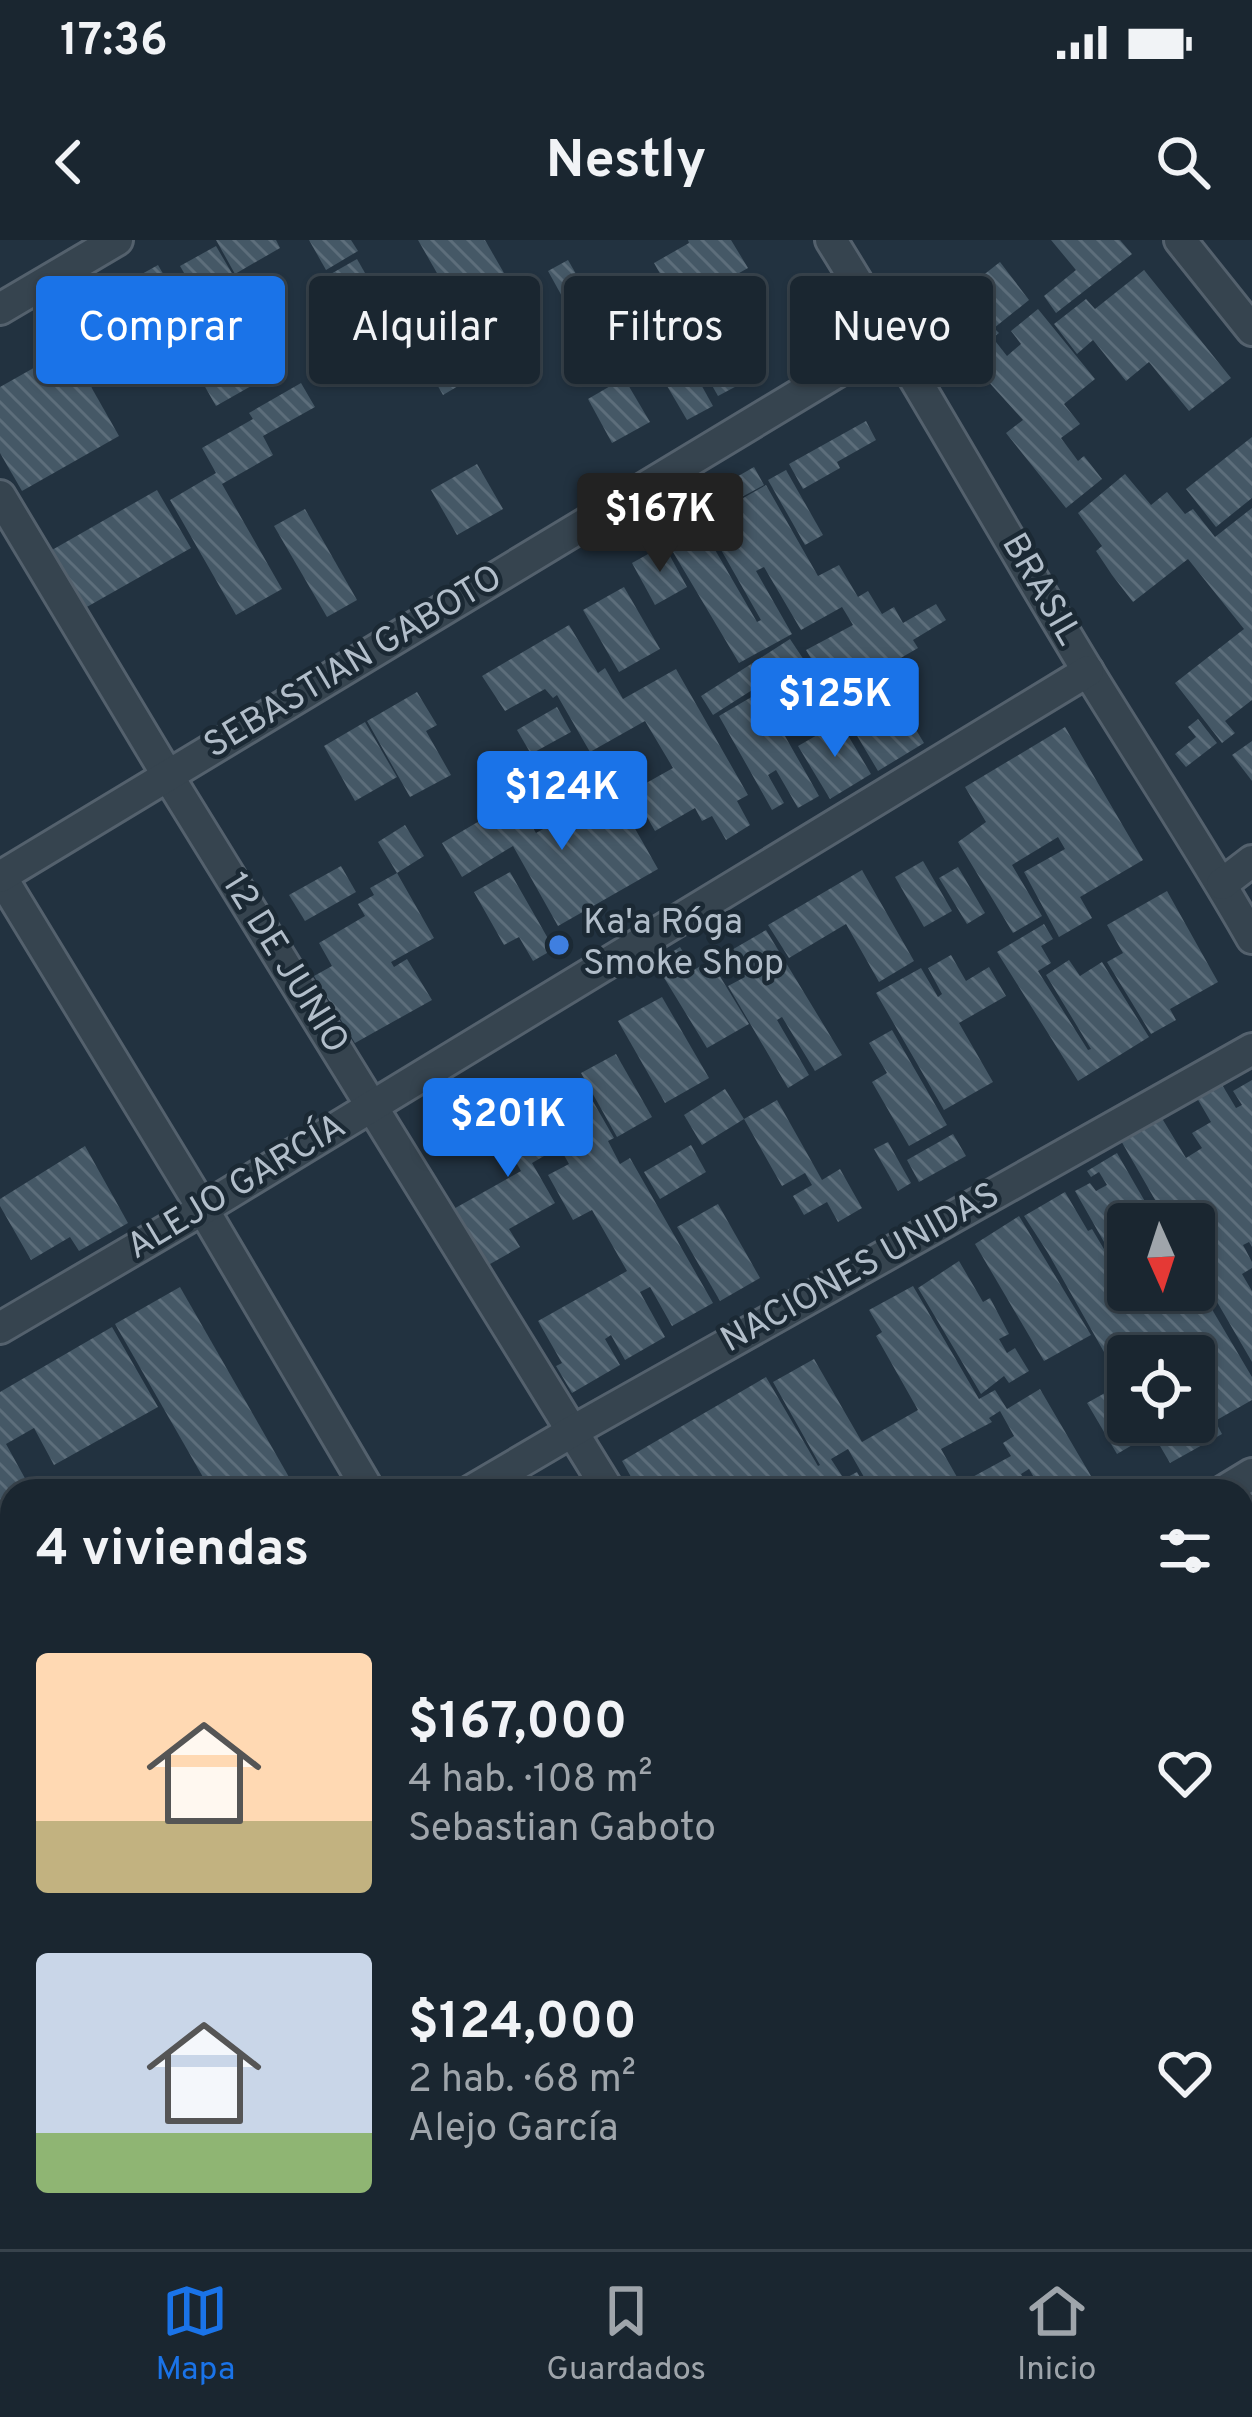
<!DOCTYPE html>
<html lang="es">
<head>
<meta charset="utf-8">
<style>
	:root { --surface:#1a2630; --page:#27323c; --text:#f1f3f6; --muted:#9fa5ab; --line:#38434c; --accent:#1a73e8 }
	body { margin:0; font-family:Overpass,sans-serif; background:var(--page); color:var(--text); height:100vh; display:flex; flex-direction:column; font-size:45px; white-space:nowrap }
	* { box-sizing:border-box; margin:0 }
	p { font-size:39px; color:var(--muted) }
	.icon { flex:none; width:66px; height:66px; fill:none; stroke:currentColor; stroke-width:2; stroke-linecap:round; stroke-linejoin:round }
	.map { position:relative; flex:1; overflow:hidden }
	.sheet { position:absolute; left:0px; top:1239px; width:1254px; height:771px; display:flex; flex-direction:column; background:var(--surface); border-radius:36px 36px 0 0; box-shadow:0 3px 9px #0004,0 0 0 3px var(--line) }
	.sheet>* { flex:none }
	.top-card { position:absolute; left:36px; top:36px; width:1182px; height:108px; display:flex; gap:24px }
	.needle { width:78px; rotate:177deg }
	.buttons { position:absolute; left:1107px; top:963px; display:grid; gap:24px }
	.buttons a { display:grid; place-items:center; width:108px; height:108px; border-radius:12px; background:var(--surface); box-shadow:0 3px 9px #0004,0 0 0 3px var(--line); font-size:60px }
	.price { position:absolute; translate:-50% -102px; padding:0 27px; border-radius:12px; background:var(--accent); color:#fff; font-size:39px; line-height:78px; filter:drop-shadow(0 3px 6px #0008) }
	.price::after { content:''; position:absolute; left:50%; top:72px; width:36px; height:27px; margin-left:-18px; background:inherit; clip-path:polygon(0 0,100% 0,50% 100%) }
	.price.active { background:#222; color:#fff }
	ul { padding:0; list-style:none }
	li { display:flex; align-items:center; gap:36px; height:300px; padding:0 36px }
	li span { display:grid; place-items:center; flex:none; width:336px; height:240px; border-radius:12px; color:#555 }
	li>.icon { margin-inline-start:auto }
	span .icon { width:144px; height:144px; fill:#fffc; stroke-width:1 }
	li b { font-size:51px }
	h2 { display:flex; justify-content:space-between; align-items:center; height:144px; padding:0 36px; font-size:51px }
	.tag { padding:0 42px; border-radius:12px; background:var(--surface); box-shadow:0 3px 9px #0004,0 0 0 3px var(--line); font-size:42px; line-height:108px }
	.tag.active { background:var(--accent); color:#fff }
	.status { display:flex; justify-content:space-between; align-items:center; height:84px; padding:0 60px; background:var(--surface); direction:ltr }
	.status svg { height:33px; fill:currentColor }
	header { display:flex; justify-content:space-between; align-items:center; height:156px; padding:0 36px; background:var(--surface); font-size:54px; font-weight:700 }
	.tabs { display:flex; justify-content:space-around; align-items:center; height:168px; border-top:3px solid var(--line); background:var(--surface); font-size:33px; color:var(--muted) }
	.tabs a { display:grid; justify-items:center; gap:6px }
	.tabs .active { color:var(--accent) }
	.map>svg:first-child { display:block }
</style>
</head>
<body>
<div class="status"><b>17:36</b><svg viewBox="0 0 49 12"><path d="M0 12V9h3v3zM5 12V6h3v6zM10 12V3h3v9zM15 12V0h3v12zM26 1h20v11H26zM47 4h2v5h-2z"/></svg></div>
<header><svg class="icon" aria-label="back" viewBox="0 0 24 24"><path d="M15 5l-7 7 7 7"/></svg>Nestly<svg class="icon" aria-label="search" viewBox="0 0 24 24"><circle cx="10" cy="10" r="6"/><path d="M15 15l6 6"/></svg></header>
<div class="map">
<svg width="1252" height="2009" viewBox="0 0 1252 2009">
	<defs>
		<pattern id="building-back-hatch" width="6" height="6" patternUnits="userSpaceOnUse" patternTransform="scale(3)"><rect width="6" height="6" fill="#455866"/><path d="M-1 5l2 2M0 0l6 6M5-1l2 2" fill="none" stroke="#5d6e7b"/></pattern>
	</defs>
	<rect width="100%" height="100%" fill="#223240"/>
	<g fill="url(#building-back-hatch)">
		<polygon points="216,0 276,0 280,8 235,34"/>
		<polygon points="309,0 351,0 358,11 326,30"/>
		<polygon points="418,0 485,0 516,54 465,82"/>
		<polygon points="688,0 731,0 748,28 679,67 654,23 689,3"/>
		<polygon points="1051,0 1120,0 1132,14 1056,73 1044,56 1076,30"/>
		<polygon points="216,6 260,81 224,102 180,26"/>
		<polygon points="357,19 385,68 336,96 308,47"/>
		<polygon points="568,20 611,95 590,107 548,31"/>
		<polygon points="1000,22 1029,60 994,88 999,93 990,100 985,95 974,104 944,66"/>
		<polygon points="158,25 210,115 264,84 288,125 216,166 192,124 182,129 131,40"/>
		<polygon points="1144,30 1231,138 1189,171 1149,122 1126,141 1093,100 1077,114 1054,84 1086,59 1095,69"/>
		<polygon points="1038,69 1095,139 1064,164 1080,184 1061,198 1078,221 1084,216 1102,239 1066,268 1006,193 1023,180 986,139 995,132 981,114 996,102 1007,116 1021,104 1011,91"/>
		<polygon points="127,74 157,124 121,144 92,94"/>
		<polygon points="714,85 746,141 718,156 686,100"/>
		<polygon points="473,92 492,126 443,155 423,120"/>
		<polygon points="680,107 713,166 687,180 653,122"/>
		<polygon points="69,108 119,196 22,251 0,213 0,147"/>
		<polygon points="624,138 650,182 612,203 588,159"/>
		<polygon points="301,143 315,167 263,196 273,215 222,244 282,349 236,375 170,260 216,233 202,208 253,179 249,173"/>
		<polygon points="866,181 876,200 837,222 840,228 803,249 789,224"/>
		<polygon points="1252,197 1252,258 1216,287 1186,249"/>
		<polygon points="477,224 503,269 457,295 431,250"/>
		<polygon points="754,227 764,245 716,271 707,254"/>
		<polygon points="786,230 823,295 805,305 768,240"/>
		<polygon points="1125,234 1151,265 1167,252 1185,274 1193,269 1215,297 1252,268 1252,460 1225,481 1235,493 1222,503 1175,443 1244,389 1188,319 1133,362 1112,335 1096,311 1102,306 1078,273"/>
		<polygon points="766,245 818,336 839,325 858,357 868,351 882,374 894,367 903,383 936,364 946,380 913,400 918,408 880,430 924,503 878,531 806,410 853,385 842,367 801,390 764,327 756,331 792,394 739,423 667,302 700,284 757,382 761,380 716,301 741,286 729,266"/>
		<polygon points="157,250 191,308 85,368 52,310"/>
		<polygon points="305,269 357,360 327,377 274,286"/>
		<polygon points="664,305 687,347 655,365 632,323"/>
		<polygon points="624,347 660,409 619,432 583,370"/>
		<polygon points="569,385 598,433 605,428 623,459 676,429 748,555 737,561 750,585 726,600 712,576 702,581 695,568 655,591 632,551 673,528 645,481 590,512 557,455 553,458 545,449 505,471 482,436"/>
		<polygon points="790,399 814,435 771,462 760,445 713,475 701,456"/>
		<polygon points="417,452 437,485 426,491 451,535 410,557 367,481"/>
		<polygon points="760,452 819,556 798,568 776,530 768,535 784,563 772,570 719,476"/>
		<polygon points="557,467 571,492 531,514 517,490"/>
		<polygon points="1198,479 1217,503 1186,527 1175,514 1196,497 1188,487"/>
		<polygon points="365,482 397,537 355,561 324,506"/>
		<polygon points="840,482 871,534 830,559 798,506"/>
		<polygon points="1065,487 1143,620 1080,657 1092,678 1059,697 1024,632 1065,609 1058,597 1012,625 1042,676 1013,693 958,602 986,582 965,547"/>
		<polygon points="1252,501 1252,541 1232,515"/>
		<polygon points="613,550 658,629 558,686 513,606 462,637 442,603 515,560 536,593"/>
		<polygon points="405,585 424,616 397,633 378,602"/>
		<polygon points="923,621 952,671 924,687 895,637"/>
		<polygon points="341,626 356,652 305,681 289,655"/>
		<polygon points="958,627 985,673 967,684 939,638"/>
		<polygon points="862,630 914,721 879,742 846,684 789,718 768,685"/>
		<polygon points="510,632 554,709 533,721 519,697 504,705 474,652"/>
		<polygon points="397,633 434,698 391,722 394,727 407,719 432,760 355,803 314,736 332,726 319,703 365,676 358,664 374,655 370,648"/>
		<polygon points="1167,651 1218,742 1170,769 1176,780 1151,794 1107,722 1123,713 1107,685"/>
		<polygon points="1044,684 1053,699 1041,706 1051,723 1038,731 1088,810 1091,809 1046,735 1069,720 1080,736 1102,722 1149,797 1078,841 997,712"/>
		<polygon points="766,690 842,815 815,831 782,777 777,780 809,835 788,848 728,746 745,737 730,711"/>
		<polygon points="680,707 694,730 710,720 749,784 707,808 655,723"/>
		<polygon points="951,715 966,741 989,727 1006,756 959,783 993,842 944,870 876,753 921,728 938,757 942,754 928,728"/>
		<polygon points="662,757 709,838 665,863 618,781"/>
		<polygon points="892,790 947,885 909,906 872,842 887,833 869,803"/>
		<polygon points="616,814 652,877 617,897 581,833"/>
		<polygon points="1218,838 1236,868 1242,865 1233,851 1252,840 1252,1007 1249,1002 1243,1005 1252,1022 1252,1028 1242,1034 1252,1051 1252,1122 1199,1031 1194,1033 1194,999 1208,992 1205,989 1194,996 1194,984 1169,984 1120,899 1160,875 1186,918 1202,908 1192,893 1211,882 1194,853"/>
		<polygon points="518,842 556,909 532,923 555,963 509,989 520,1007 483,1028 450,971 521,931 482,863"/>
		<polygon points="583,844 614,898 608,901 620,924 630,918 713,1063 672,1086 650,1047 640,1052 665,1097 625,1120 611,1095 605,1099 620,1125 572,1153 556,1126 562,1123 538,1081 627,1031 592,970 573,980 548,935 569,924 538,869"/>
		<polygon points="725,849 744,879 702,905 684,875"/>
		<polygon points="777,860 822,940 840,929 862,968 838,982 827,962 804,975 793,956 812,945 805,933 782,946 744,879"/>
		<polygon points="953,894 966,916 919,942 907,920"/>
		<polygon points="888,902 911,943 898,951 874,909"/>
		<polygon points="691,905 706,932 660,959 644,932"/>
		<polygon points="85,906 128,983 79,1011 70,997 31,1020 0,966 0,959"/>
		<polygon points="1117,913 1158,984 1128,984 1128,1016 1116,1023 1075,951 1090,943 1096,951 1107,945 1099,932 1091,937 1087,931"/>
		<polygon points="1065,952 1088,991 1092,989 1132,1056 1137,1053 1135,1050 1154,1050 1161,1062 1165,1059 1160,1050 1194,1050 1194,1039 1252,1137 1252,1160 1215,1181 1222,1194 1170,1223 1146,1182 1194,1182 1194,1116 1128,1116 1128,1152 1109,1119 1115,1115 1111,1108 1104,1112 1048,1013 1024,976"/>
		<polygon points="718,964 760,1038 720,1061 677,987"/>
		<polygon points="1019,976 1091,1095 1044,1121 975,1004"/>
		<polygon points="959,1021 983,1062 990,1058 1009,1094 999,1099 1007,1113 1015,1108 1029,1131 1009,1143 1004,1136 981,1154 918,1048"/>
		<polygon points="913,1046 979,1159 995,1150 1007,1169 1040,1149 1098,1248 1093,1251 1042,1251 1029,1229 1021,1234 1031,1251 973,1251 967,1240 1011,1216 1003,1203 1014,1196 1000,1171 989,1178 992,1182 941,1209 965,1251 872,1251 848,1209 831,1219 844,1239 857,1232 868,1251 736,1251 734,1248 728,1251 639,1251 622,1221 766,1137 818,1226 820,1225 773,1142 814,1119 862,1202 918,1170 876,1096 882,1092 869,1070"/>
		<polygon points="180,1047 297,1251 211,1251 115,1084"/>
		<polygon points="112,1087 158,1167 54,1225 34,1188 6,1204 32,1251 12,1251 12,1264 0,1270 0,1152"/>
		<polygon points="1121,1144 1128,1156 1128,1182 1143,1182 1151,1194 1117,1214 1087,1163"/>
		<polygon points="8,1284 12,1290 12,1318 0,1324 0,1288"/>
		<polygon points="1242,1350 1252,1367 1252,1625 1242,1631"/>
		<polygon points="12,1590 12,1682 0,1663 0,1597"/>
		<polygon points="12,1714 12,1750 2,1755 0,1721"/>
		<polygon points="9,1763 12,1769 12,1815 0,1821 0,1768"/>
		<polygon points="1252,1914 1252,2009 1236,2009 1234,2006 1229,2009 1183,2009 1177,1998 1242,1998 1242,1920"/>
		<polygon points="83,1998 151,1998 158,2009 90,2009"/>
		<polygon points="222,1998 282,1998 289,2009 229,2009"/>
		<polygon points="293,1998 350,1998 352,2002 339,2009 299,2009"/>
		<polygon points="355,1998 420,1998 426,2009 394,2009 389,1999 369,2009 361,2009"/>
		<polygon points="565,1998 625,1998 605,2009 571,2009"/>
	</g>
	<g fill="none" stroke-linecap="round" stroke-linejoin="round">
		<defs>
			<g id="street">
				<path d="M831 0C920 143 1002 290 1089 433 1143 521 1201 608 1252 698"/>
				<polyline points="1180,0 1252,90"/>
				<polyline points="0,69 117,0"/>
				<polyline points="0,256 168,536 609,1251"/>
				<polyline points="0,635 203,969 369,1251"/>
				<polyline points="0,637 893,98"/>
				<polyline points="1222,644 1252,621"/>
				<polyline points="0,1088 203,969 1088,431"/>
				<polyline points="471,1251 573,1191 1252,809"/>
				<polyline points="1224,1251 1252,1234"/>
				<polyline points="0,1537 12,1529"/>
				<polyline points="1242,1692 1252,1686"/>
				<polyline points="0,1987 12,1980"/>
				<polyline points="816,1998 823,2009"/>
				<polyline points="1053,1998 1059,2009"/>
				<polyline points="716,2009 734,1998"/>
			</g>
		</defs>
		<use href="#street" stroke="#54616d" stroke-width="36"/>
		<use href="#street" stroke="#36444f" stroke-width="30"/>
	</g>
	<circle fill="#3f7fe0" stroke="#1b2934" stroke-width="4.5" cx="559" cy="705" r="12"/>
	<g text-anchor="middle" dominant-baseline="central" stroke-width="9" stroke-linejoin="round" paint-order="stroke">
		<g font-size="36" fill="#b2beca" stroke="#1b2934">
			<text transform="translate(1040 350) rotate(60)">BRASIL</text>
			<text transform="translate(354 423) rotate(-31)">SEBASTIAN GABOTO</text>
			<text transform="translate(284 724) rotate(58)">12 DE JUNIO</text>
			<text transform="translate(237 948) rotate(-31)">ALEJO GARCÍA</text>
			<text transform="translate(861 1029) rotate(-29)">NACIONES UNIDAS</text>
		</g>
		<g font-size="36" fill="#b2beca" stroke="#1b2934" text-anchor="start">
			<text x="583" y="684">Ka'a Róga<tspan x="583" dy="41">Smoke Shop</tspan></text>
		</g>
	</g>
</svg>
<div class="buttons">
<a><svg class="needle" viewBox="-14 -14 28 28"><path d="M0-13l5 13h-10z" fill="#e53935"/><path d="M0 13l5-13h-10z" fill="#9fa5ab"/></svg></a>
<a><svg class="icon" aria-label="locate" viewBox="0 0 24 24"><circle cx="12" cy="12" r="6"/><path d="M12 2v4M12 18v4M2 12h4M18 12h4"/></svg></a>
</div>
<b class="price active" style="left:660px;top:335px">$167K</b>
<b class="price" style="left:835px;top:520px">$125K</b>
<b class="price" style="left:562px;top:613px">$124K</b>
<b class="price" style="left:508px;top:940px">$201K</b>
<div class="top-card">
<a class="tag active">Comprar</a>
<a class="tag">Alquilar</a>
<a class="tag">Filtros</a>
<a class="tag">Nuevo</a>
</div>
<section class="sheet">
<h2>4 viviendas<svg class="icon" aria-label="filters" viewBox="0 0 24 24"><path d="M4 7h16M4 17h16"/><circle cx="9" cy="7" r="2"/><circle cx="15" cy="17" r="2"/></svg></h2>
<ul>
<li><span style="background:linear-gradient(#ffd9b3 70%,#c2b280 0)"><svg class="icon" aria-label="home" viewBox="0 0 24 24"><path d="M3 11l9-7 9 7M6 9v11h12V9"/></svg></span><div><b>$167,000</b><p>4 hab. · 108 m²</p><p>Sebastian Gaboto</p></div><svg class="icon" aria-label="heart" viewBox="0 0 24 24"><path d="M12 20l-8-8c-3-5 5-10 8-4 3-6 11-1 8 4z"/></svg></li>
<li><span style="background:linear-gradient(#c9d6e8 75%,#8fb573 0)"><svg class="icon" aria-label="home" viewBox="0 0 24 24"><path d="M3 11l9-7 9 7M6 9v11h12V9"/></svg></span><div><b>$124,000</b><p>2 hab. · 68 m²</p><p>Alejo García</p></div><svg class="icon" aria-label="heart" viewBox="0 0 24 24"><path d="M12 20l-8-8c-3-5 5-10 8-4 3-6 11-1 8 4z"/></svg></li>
</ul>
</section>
</div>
<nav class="tabs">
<a class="active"><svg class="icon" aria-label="map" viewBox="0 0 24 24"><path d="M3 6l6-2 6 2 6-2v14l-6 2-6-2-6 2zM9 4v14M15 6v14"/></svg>Mapa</a>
<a><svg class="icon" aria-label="saved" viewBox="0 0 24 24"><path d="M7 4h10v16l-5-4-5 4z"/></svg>Guardados</a>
<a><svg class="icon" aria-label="home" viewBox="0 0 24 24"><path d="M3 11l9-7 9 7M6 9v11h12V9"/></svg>Inicio</a>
</nav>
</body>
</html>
